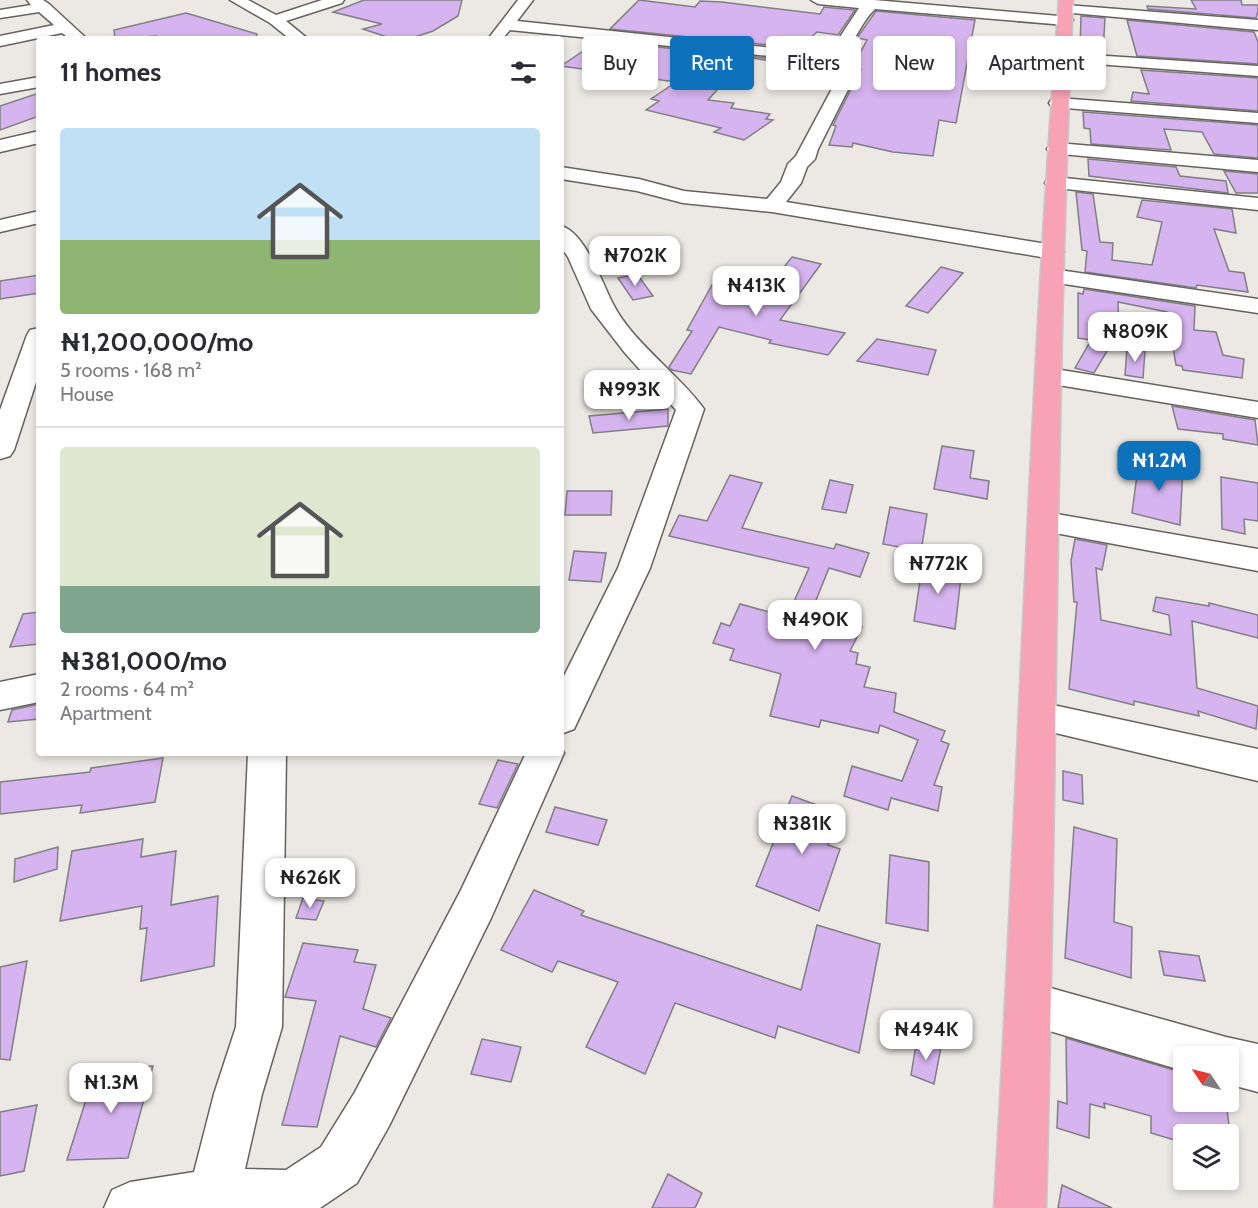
<!DOCTYPE html>
<html lang="en">
<head>
<meta charset="utf-8">
<style>
	:root { --surface:#fff; --page:#f2f2f3; --text:#2b2b33; --muted:#7c7c81; --line:#e1e1e2; --accent:#0d71bc }
	body { margin:0; font-family:Cabin,sans-serif; background:var(--page); color:var(--text); height:100vh; display:flex; flex-direction:column; font-size:22px; white-space:nowrap }
	* { box-sizing:border-box; margin:0 }
	p { font-size:20px; color:var(--muted) }
	.icon { flex:none; width:33px; height:33px; fill:none; stroke:currentColor; stroke-width:2; stroke-linecap:round; stroke-linejoin:round }
	.map { position:relative; flex:1; overflow:hidden }
	.side { position:absolute; left:36px; top:36px; width:528px; height:720px; display:flex; flex-direction:column; background:var(--surface); border-radius:6px; box-shadow:0 3px 9px #0003 }
	.side>* { flex:none }
	.banner { position:absolute; left:582px; top:36px; width:570px; height:54px; display:flex; gap:12px }
	.needle { width:39px; rotate:305deg }
	.controls { position:absolute; left:1173px; top:1046px; display:grid; gap:12px }
	.controls a { display:grid; place-items:center; width:66px; height:66px; border-radius:6px; background:var(--surface); box-shadow:0 3px 9px #0003; font-size:30px }
	.price { position:absolute; translate:-50% -51px; padding:0 14px; border-radius:12px; background:#fff; color:#222; font-size:20px; line-height:39px; filter:drop-shadow(0 2px 3px #0008) }
	.price::after { content:''; position:absolute; left:50%; top:36px; width:18px; height:14px; margin-left:-9px; background:inherit; clip-path:polygon(0 0,100% 0,50% 100%) }
	.price.current { background:var(--accent); color:#fff }
	ul { padding:0; list-style:none }
	li { display:grid; align-content:center; gap:12px; height:318px; padding:0 24px }
	li+li { border-top:2px solid var(--line) }
	li span { display:grid; place-items:center; height:186px; border-radius:6px; color:#555 }
	li>.icon { margin-inline-start:auto }
	span .icon { width:108px; height:108px; fill:#fffc; stroke-width:1 }
	li b { font-size:26px }
	h2 { display:flex; justify-content:space-between; align-items:center; height:72px; padding:0 24px; font-size:26px }
	.chip { padding:0 21px; border-radius:6px; background:var(--surface); box-shadow:0 3px 9px #0003; font-size:21px; line-height:54px }
	.chip.current { background:var(--accent); color:#fff }
	.map>svg:first-child { display:block }
</style>
</head>
<body>
<div class="map">
<svg width="1258" height="1208" viewBox="0 0 1258 1208">
	<rect width="100%" height="100%" fill="#ece8e4"/>
	<g fill="#d6b4ef" stroke="#817f84" stroke-width="1.5">
		<polygon points="364,0 462,0 458,16 433,31 409,39 393,39 363,29 382,24 333,12"/>
		<polygon points="639,0 695,7 700,1 722,2 820,14 824,7 855,10 838,35 817,32 799,48 610,29"/>
		<polygon points="1191,0 1241,0 1242,5 1258,5 1258,11 1256,18 1148,9 1147,6 1196,9"/>
		<polygon points="876,11 975,20 956,123 939,120 933,156 893,152 853,143 852,147 829,145 836,126 833,125 861,69 855,62 867,40 857,38"/>
		<polygon points="186,13 257,34 256,39 157,39 157,36 115,39 114,30"/>
		<polygon points="1081,16 1105,18 1103,53 1080,50"/>
		<polygon points="1127,20 1254,32 1258,42 1258,64 1137,56"/>
		<polygon points="598,41 785,60 782,63 747,57 708,100 734,103 731,108 770,114 766,119 773,120 744,140 714,132 721,128 646,110 659,101 651,99 676,82 561,66"/>
		<polygon points="1141,70 1258,78 1258,111 1131,101 1133,92 1149,94"/>
		<polygon points="39,93 39,116 0,130 0,106"/>
		<polygon points="1083,112 1258,125 1258,158 1214,154 1202,132 1164,129 1171,150 1091,144 1090,129 1084,128"/>
		<polygon points="1088,159 1176,167 1180,176 1226,181 1228,193 1089,176"/>
		<polygon points="1224,171 1258,174 1258,193 1236,193"/>
		<polygon points="1076,192 1093,194 1100,242 1113,243 1112,260 1152,265 1162,222 1137,217 1142,200 1232,209 1236,233 1214,229 1229,271 1244,273 1248,292 1197,285 1196,288 1085,272 1087,251 1082,250"/>
		<polygon points="792,257 821,264 780,320 845,333 828,355 769,343 771,340 719,327 691,374 672,370 669,367 692,331 687,330 712,285 763,293"/>
		<polygon points="941,267 963,273 928,313 906,306"/>
		<polygon points="637,274 653,296 633,300 618,278"/>
		<polygon points="39,275 39,293 0,299 0,281"/>
		<polygon points="1084,289 1195,306 1194,330 1216,332 1223,355 1244,359 1242,378 1183,370 1182,366 1176,365 1167,312 1118,302 1119,331 1094,373 1075,368 1091,340 1078,338 1078,293 1083,294"/>
		<polygon points="877,339 936,350 928,375 857,361"/>
		<polygon points="1127,348 1145,351 1143,378 1125,375"/>
		<polygon points="1172,406 1255,420 1258,445 1223,439 1223,434 1178,429"/>
		<polygon points="668,409 668,426 593,433 589,416"/>
		<polygon points="942,446 974,451 970,478 989,481 987,499 934,489"/>
		<polygon points="1139,460 1183,467 1180,525 1132,513"/>
		<polygon points="730,475 762,483 742,528 834,549 836,544 869,553 860,577 829,568 812,610 862,627 850,651 858,653 856,664 870,667 864,687 896,693 894,712 945,731 941,741 949,744 934,785 942,787 938,811 891,798 888,810 844,796 852,766 902,781 918,740 880,725 878,733 821,720 819,727 770,716 781,674 730,660 734,649 713,643 721,623 730,626 740,604 787,617 809,568 669,536 679,515 707,521"/>
		<polygon points="1221,477 1258,483 1258,521 1244,519 1245,534 1222,529"/>
		<polygon points="830,480 853,485 846,513 822,509"/>
		<polygon points="567,491 612,491 611,515 565,515"/>
		<polygon points="890,507 927,514 921,551 883,544"/>
		<polygon points="1075,539 1107,545 1102,570 1096,568 1101,620 1171,635 1169,615 1153,611 1156,597 1209,606 1209,603 1258,615 1258,638 1192,621 1197,688 1258,706 1256,729 1198,711 1199,716 1134,701 1134,705 1069,689 1077,602 1074,602 1071,561"/>
		<polygon points="574,551 606,553 601,582 569,580"/>
		<polygon points="923,561 962,568 955,629 914,621"/>
		<polygon points="39,612 39,644 10,647 23,614"/>
		<polygon points="39,704 39,719 8,722 12,710"/>
		<polygon points="163,758 155,802 80,813 82,805 0,814 0,782 90,772 91,768"/>
		<polygon points="498,760 518,764 497,808 479,804"/>
		<polygon points="1063,771 1082,775 1083,804 1063,800"/>
		<polygon points="792,796 839,813 828,845 840,849 819,911 756,886"/>
		<polygon points="555,807 607,820 598,845 546,832"/>
		<polygon points="1074,827 1117,839 1114,922 1132,927 1131,978 1065,958"/>
		<polygon points="143,839 141,857 176,851 171,905 218,896 214,966 141,981 147,928 140,929 142,906 60,921 72,851"/>
		<polygon points="58,847 57,869 14,882 15,859"/>
		<polygon points="890,855 929,862 928,931 886,923"/>
		<polygon points="534,890 584,911 581,915 801,990 817,925 880,944 859,1053 778,1026 775,1038 675,1003 645,1074 586,1047 618,982 558,961 552,972 501,950"/>
		<polygon points="303,898 324,901 316,920 296,918"/>
		<polygon points="303,943 358,950 354,962 376,965 363,1009 391,1018 376,1047 340,1036 317,1127 282,1125 316,1001 285,997"/>
		<polygon points="1159,951 1199,956 1205,981 1164,975"/>
		<polygon points="27,961 10,1060 0,1059 0,967"/>
		<polygon points="1066,1038 1184,1073 1184,1101 1226,1101 1230,1134 1181,1134 1181,1142 1151,1133 1151,1116 1104,1103 1105,1108 1090,1104 1089,1138 1057,1128 1058,1101 1067,1104"/>
		<polygon points="482,1039 521,1047 511,1082 471,1074"/>
		<polygon points="917,1039 941,1047 934,1084 911,1075"/>
		<polygon points="153,1066 128,1158 67,1160 96,1068"/>
		<polygon points="37,1105 24,1171 0,1176 0,1112"/>
		<polygon points="668,1174 702,1193 695,1208 652,1208"/>
		<polygon points="1062,1185 1112,1208 1058,1208"/>
	</g>
	<g fill="none" stroke-linecap="round" stroke-linejoin="round">
		<defs>
			<g id="minor">
				<polygon points="27,0 43,0 49,4 86,38 70,39 62,33 0,46 0,36 54,25 39,12 0,18 0,10 31,5"/>
				<polygon points="230,0 248,0 276,15 322,0 344,0 342,3 286,21 308,39 290,39 270,23"/>
				<path d="M518 0H533L517 21 820 53 836 43 859 8 818 4 811 0H874L1070 17 1073 20 1070 23 1065 25 875 9C860 23 855 45 838 57L846 59 859 68 818 149 815 159 807 167 801 183 786 202 1053 245 1061 247 1064 252 1061 257 1053 259 772 212 683 203 637 191 561 179V167L639 179 684 191 767 199 781 182 788 164 796 156 842 70 808 60 510 30 502 39H488Z"/>
				<polygon points="1066,5 1258,20 1258,30 1061,12 1059,9"/>
				<polygon points="1062,53 1258,66 1258,76 1056,61 1054,58 1056,55"/>
				<polygon points="39,77 39,87 0,94 0,84"/>
				<polygon points="1058,98 1258,113 1258,123 1052,107 1049,103 1052,99"/>
				<polygon points="39,131 39,143 0,152 0,140"/>
				<polygon points="1057,143 1258,160 1258,172 1050,153 1047,149 1050,145"/>
				<polygon points="1055,177 1258,198 1258,210 1048,187 1045,183 1048,179"/>
				<polygon points="39,211 39,223 0,232 0,220"/>
				<path d="M561 226C585 232 602 283 613 304 632 342 679 374 704 409L650 568 574 729 561 734V682L618 568 676 410 625 353 591 309 568 257 561 247Z"/>
				<polygon points="1052,269 1258,299 1258,313 1044,281 1041,276 1044,271"/>
				<polygon points="39,328 39,373 14,450 10,456 0,459 0,410 27,335 30,330"/>
				<polygon points="1049,368 1258,402 1258,418 1040,382 1036,376 1040,370"/>
				<polygon points="1045,512 1258,549 1258,571 1034,529 1030,522 1034,515"/>
				<polygon points="39,674 39,702 0,710 0,682"/>
				<polygon points="1039,702 1258,749 1258,781 1026,726 1021,716 1026,706"/>
				<polygon points="561,748 564,753 491,918 389,1126 357,1183 320,1208 104,1208 112,1190 130,1182 194,1172 214,1094 236,1027 248,753 286,753 282,1027 262,1094 245,1169 286,1170 321,1147 355,1092 461,890 526,753 561,753"/>
				<polygon points="1029,982 1226,1037 1258,1044 1258,1092 1228,1084 1228,1056 1184,1056 1184,1071 1013,1020 1006,1004 1013,988"/>
			</g>
			<path id="major" d="M1059 0H1073C1055 402 1057 805 1046 1208H994C1018 806 1028 402 1059 0Z"/>
		</defs>
		<use href="#minor" stroke="#66625e" stroke-width="3"/>
		<use href="#major" stroke="#c7c7c7" stroke-width="3"/>
		<use href="#minor" fill="#fff" fill-rule="evenodd"/>
		<use href="#major" fill="#f7a3b5" fill-rule="evenodd"/>
	</g>
</svg>
<div class="controls">
<a><svg class="needle" viewBox="-14 -14 28 28"><path d="M0-13l5 13h-10z" fill="#e53935"/><path d="M0 13l5-13h-10z" fill="#7c7c81"/></svg></a>
<a><svg class="icon" aria-label="layers" viewBox="0 0 24 24"><path d="M12 4l9 5-9 5-9-5zM3 14l9 5 9-5"/></svg></a>
</div>
<b class="price" style="left:635px;top:287px">₦702K</b>
<b class="price" style="left:756px;top:317px">₦413K</b>
<b class="price" style="left:1135px;top:363px">₦809K</b>
<b class="price" style="left:629px;top:421px">₦993K</b>
<b class="price current" style="left:1159px;top:492px">₦1.2M</b>
<b class="price" style="left:938px;top:595px">₦772K</b>
<b class="price" style="left:815px;top:651px">₦490K</b>
<b class="price" style="left:802px;top:855px">₦381K</b>
<b class="price" style="left:310px;top:909px">₦626K</b>
<b class="price" style="left:926px;top:1061px">₦494K</b>
<b class="price" style="left:111px;top:1114px">₦1.3M</b>
<div class="banner">
<a class="chip">Buy</a>
<a class="chip current">Rent</a>
<a class="chip">Filters</a>
<a class="chip">New</a>
<a class="chip">Apartment</a>
</div>
<section class="side">
<h2>11 homes<svg class="icon" aria-label="filters" viewBox="0 0 24 24"><path d="M4 7h16M4 17h16"/><circle cx="9" cy="7" r="2"/><circle cx="15" cy="17" r="2"/></svg></h2>
<ul>
<li><span style="background:linear-gradient(#bfe0f5 60%,#8fb573 0)"><svg class="icon" aria-label="home" viewBox="0 0 24 24"><path d="M3 11l9-7 9 7M6 9v11h12V9"/></svg></span><div><b>₦1,200,000/mo</b><p>5 rooms · 168 m²</p><p>House</p></div></li>
<li><span style="background:linear-gradient(#dfe7d0 75%,#7fa58c 0)"><svg class="icon" aria-label="home" viewBox="0 0 24 24"><path d="M3 11l9-7 9 7M6 9v11h12V9"/></svg></span><div><b>₦381,000/mo</b><p>2 rooms · 64 m²</p><p>Apartment</p></div></li>
</ul>
</section>
</div>
</body>
</html>
